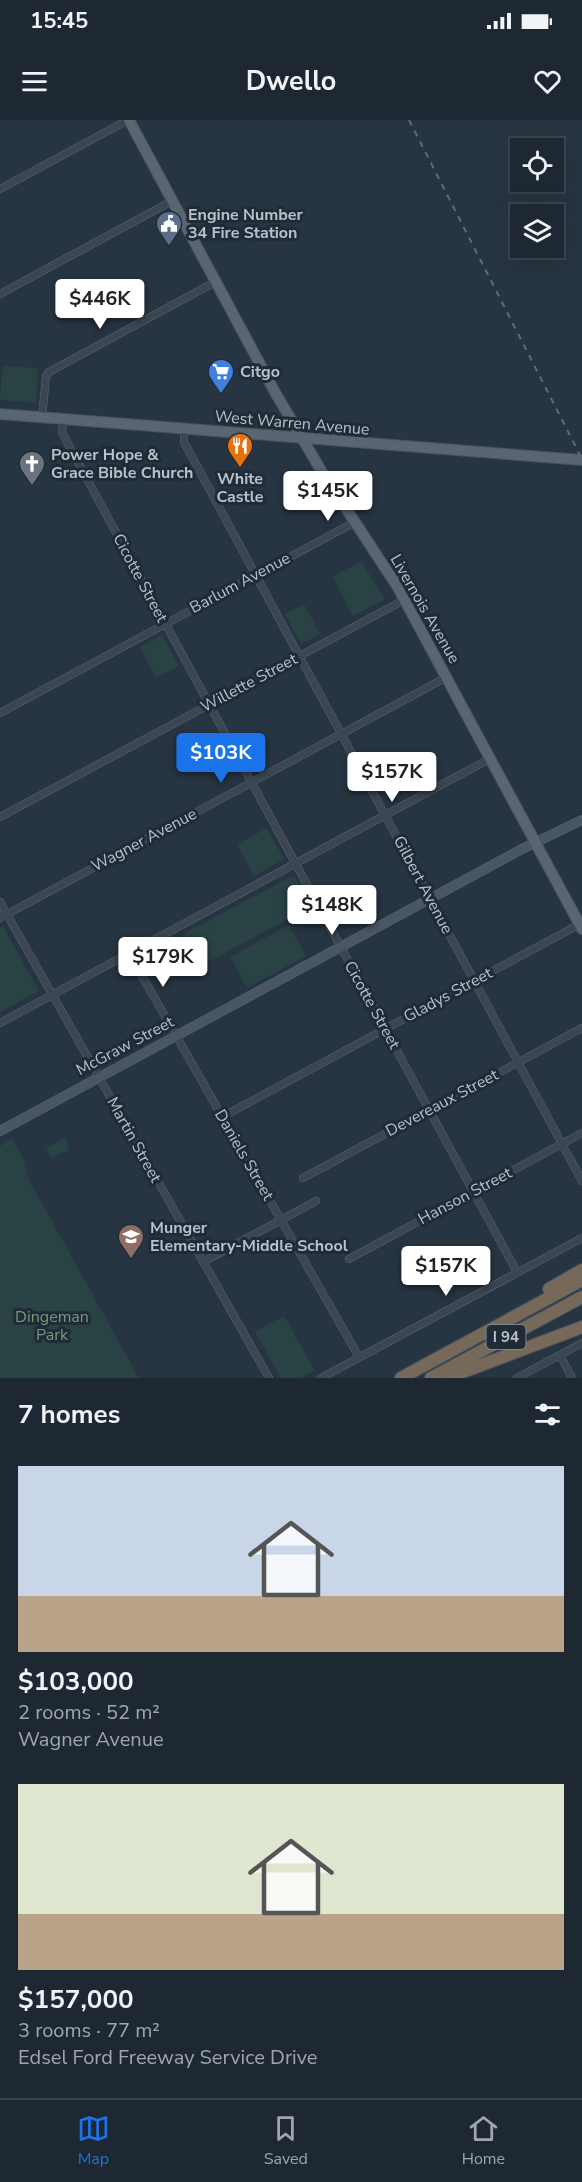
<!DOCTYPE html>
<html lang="en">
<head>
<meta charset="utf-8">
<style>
	:root { --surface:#1d2832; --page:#25303a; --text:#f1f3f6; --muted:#a0a6ac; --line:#3b444d; --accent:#1a73e8 }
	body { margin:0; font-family:"Nunito Sans",sans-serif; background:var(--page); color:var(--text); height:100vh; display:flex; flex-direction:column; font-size:22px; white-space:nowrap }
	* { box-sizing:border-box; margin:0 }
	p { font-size:20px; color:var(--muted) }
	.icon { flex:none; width:33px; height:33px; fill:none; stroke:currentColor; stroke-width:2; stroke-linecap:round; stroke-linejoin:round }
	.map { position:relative; height:1258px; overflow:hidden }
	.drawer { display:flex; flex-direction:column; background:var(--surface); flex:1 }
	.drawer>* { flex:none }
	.tools { position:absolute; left:510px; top:18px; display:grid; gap:12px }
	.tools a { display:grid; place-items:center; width:54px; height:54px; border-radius:0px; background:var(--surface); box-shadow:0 6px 24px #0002,0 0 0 2px var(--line); font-size:30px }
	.price { position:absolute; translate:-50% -51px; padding:0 14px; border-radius:6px; background:#fff; color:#222; font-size:20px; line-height:39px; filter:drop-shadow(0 2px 3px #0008) }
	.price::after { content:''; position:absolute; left:50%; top:36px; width:18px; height:14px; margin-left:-9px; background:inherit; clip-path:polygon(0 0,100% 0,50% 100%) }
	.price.selected { background:var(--accent); color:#fff }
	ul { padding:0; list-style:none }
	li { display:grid; align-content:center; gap:12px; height:318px; padding:0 18px }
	li span { display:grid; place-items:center; height:186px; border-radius:0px; color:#555 }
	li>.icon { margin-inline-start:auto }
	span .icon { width:108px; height:108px; fill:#fffc; stroke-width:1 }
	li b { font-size:26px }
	h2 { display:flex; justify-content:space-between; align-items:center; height:72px; padding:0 18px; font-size:26px }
	.status { display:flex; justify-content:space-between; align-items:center; height:42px; padding:0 30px; background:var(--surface); direction:ltr }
	.status svg { height:16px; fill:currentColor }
	header { display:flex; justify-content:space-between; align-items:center; height:78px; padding:0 18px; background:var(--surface); font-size:27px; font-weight:700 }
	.menu { display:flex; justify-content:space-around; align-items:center; height:84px; border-top:2px solid var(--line); background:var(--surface); font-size:16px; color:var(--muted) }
	.menu a { display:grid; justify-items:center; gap:3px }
	.menu .selected { color:var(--accent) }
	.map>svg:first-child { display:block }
</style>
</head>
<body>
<div class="status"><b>15:45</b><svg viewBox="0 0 49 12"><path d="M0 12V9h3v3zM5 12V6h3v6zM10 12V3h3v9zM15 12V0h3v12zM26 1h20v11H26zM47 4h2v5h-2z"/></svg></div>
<header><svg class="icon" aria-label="menu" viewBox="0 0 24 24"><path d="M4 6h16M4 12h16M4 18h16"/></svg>Dwello<svg class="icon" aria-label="heart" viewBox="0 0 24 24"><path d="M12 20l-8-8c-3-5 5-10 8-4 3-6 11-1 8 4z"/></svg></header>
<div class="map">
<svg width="582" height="1258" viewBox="0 0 582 1258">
	<rect width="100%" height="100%" fill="#273542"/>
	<g fill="#294243">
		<polygon points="3,246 38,248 36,283 0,280"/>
		<polygon points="361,441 385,479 353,496 333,457"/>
		<polygon points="304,484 320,514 301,524 285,494"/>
		<polygon points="162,515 179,546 156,558 140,527"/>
		<polygon points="267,708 284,739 254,756 237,724"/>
		<polygon points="294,755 311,787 202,845 185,813"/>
		<polygon points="289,805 306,836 247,868 230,837"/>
		<polygon points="3,806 39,871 0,892 0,808"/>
		<polygon points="66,1017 69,1031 60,1033 52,1039 46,1028"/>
		<polygon points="12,1019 25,1042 28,1058 139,1258 0,1258 0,1026"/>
		<polygon points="284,1196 315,1250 301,1258 281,1258 255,1212"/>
	</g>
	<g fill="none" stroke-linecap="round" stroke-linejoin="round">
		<defs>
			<g id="street">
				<polyline points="0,69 128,0"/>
				<polyline points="0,174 172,81"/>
				<polyline points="42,298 46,256 49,252 215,162"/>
				<polyline points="63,300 62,312 68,324 517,1152"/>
				<polyline points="184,309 184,322 582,1061"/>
				<polyline points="0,593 355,402"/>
				<polyline points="0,697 404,480"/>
				<polyline points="0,782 269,1258"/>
				<polyline points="0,798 447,557"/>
				<polyline points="129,833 359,1237"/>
				<polyline points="0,903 491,638"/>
				<polyline points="222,997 580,804"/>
				<polyline points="303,1058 582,908"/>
				<polyline points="349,1139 582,1013"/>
				<polyline points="203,1142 316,1081"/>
				<polyline points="560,1235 572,1258"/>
				<polyline points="321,1258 582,1118"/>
				<polyline points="517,1258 582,1223"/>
			</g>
			<polyline id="secondary" points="0,1011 522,729 582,700"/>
			<g id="primary">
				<polyline points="129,0 276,274 322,352 397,466 582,809"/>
				<polyline points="0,294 582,340"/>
			</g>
			<g id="highway">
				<polyline points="549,1169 582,1150"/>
				<polyline points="401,1258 582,1160"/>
				<polyline points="431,1258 582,1177"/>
				<polyline points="447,1258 582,1207"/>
			</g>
		</defs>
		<use href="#street" stroke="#59646f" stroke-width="8"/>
		<use href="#secondary" stroke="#59646f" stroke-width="10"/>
		<use href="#primary" stroke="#48525e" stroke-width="12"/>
		<use href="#highway" stroke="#46515c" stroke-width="14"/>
		<use href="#street" stroke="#3b4652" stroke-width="7"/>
		<use href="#secondary" stroke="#495664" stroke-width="9"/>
		<use href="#primary" stroke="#596571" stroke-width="10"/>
		<use href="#highway" stroke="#776959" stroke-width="12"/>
		<polyline stroke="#5e6b78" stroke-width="2" stroke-dasharray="6 6" stroke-linecap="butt" points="409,0 582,339"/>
	</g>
	<defs>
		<symbol id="civic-pin" viewBox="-11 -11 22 30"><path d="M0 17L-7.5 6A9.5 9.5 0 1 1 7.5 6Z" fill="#5c6f8a" stroke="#202b37"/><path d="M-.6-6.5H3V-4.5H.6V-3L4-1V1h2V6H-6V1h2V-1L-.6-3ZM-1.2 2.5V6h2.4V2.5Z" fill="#fff"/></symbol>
		<symbol id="supermarket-pin" viewBox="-11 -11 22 30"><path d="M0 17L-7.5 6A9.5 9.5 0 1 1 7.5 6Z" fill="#3f7fe0" stroke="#202b37"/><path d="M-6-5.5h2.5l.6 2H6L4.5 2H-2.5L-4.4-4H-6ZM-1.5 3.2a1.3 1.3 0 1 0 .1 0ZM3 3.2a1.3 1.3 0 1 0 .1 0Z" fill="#fff"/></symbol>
		<symbol id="restaurant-pin" viewBox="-11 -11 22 30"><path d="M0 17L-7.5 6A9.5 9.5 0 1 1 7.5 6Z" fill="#e8710a" stroke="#202b37"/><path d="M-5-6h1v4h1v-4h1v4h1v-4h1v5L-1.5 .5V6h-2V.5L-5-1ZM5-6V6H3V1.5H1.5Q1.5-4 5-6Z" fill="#fff"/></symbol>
		<symbol id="church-pin" viewBox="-11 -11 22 30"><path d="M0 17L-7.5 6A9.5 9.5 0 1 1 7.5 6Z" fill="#6b7280" stroke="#202b37"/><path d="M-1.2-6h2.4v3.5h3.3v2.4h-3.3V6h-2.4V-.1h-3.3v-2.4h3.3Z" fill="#fff"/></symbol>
		<symbol id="school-pin" viewBox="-11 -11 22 30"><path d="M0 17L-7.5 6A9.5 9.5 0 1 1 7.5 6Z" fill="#8d6e63" stroke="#202b37"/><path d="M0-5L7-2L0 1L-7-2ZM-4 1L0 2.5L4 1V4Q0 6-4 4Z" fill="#fff"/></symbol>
	</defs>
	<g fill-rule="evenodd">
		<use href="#civic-pin" x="154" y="89" width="30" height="40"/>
		<use href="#supermarket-pin" x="206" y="237" width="30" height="40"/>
		<use href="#restaurant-pin" x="225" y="311" width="30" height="40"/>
		<use href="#church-pin" x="17" y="329" width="30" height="40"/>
		<use href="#school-pin" x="116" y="1102" width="30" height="40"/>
	</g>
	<g text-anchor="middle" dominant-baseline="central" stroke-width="6" stroke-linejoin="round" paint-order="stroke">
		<rect fill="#202b37" stroke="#8a949f" stroke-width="1.5" x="486.5" y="1205" width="39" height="24" rx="4.5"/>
		<g font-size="15" font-weight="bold" fill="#b8c1cb">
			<text x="506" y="1217">I 94</text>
		</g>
		<g font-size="16" font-weight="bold" fill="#b8c1cb" stroke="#202b37" text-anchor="start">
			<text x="188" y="95">Engine Number<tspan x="188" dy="18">34 Fire Station</tspan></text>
			<text x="240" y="252">Citgo</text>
			<text x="51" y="335">Power Hope &amp;<tspan x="51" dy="18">Grace Bible Church</tspan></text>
			<text x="240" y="359" text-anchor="middle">White<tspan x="240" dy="18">Castle</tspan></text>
			<text x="150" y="1108">Munger<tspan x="150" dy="18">Elementary-Middle School</tspan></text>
		</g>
		<g font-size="16" fill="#b8c1cb" stroke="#202b37">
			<text transform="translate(292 303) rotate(5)">West Warren Avenue</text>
			<text transform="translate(140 458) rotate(62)">Cicotte Street</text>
			<text transform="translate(240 463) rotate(-28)">Barlum Avenue</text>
			<text transform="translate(425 489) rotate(60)">Livernois Avenue</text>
			<text transform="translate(249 563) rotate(-28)">Willette Street</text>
			<text transform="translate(144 720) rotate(-28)">Wagner Avenue</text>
			<text transform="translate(423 765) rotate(62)">Gilbert Avenue</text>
			<text transform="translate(448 875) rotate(-28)">Gladys Street</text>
			<text transform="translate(372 885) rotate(61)">Cicotte Street</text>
			<text transform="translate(125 926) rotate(-28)">McGraw Street</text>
			<text transform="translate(442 983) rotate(-28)">Devereaux Street</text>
			<text transform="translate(134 1020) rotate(61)">Martin Street</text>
			<text transform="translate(244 1035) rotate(60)">Daniels Street</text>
			<text transform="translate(465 1076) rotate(-28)">Hanson Street</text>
		</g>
		<g font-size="16" fill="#709c77" stroke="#202b37">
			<text x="52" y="1197">Dingeman<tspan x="52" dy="18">Park</tspan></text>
		</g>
	</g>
</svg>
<div class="tools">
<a><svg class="icon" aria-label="locate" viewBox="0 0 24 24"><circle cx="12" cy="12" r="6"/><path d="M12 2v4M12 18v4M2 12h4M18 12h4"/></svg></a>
<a><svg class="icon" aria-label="layers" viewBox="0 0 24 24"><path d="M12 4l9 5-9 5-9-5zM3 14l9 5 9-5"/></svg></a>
</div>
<b class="price" style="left:100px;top:210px">$446K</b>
<b class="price" style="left:328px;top:402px">$145K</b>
<b class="price selected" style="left:221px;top:664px">$103K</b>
<b class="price" style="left:392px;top:683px">$157K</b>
<b class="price" style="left:332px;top:816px">$148K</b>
<b class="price" style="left:163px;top:868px">$179K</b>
<b class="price" style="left:446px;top:1177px">$157K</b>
</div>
<section class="drawer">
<h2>7 homes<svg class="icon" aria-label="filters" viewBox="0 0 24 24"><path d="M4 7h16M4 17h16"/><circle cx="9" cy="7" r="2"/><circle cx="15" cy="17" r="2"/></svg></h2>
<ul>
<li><span style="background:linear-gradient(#c9d6e8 70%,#b9a48a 0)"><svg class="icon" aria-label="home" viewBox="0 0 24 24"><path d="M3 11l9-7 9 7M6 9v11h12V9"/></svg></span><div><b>$103,000</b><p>2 rooms · 52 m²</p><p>Wagner Avenue</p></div></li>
<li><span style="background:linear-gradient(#dfe7d0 70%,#b9a48a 0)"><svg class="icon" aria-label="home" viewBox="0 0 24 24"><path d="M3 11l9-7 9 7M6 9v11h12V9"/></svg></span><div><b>$157,000</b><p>3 rooms · 77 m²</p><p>Edsel Ford Freeway Service Drive</p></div></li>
</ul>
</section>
<nav class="menu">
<a class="selected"><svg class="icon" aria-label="map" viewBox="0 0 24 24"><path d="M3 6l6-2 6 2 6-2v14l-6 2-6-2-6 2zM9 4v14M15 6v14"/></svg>Map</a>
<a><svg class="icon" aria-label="saved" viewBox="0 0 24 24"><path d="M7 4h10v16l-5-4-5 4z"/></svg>Saved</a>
<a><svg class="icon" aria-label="home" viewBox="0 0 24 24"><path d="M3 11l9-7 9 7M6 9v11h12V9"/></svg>Home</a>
</nav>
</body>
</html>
